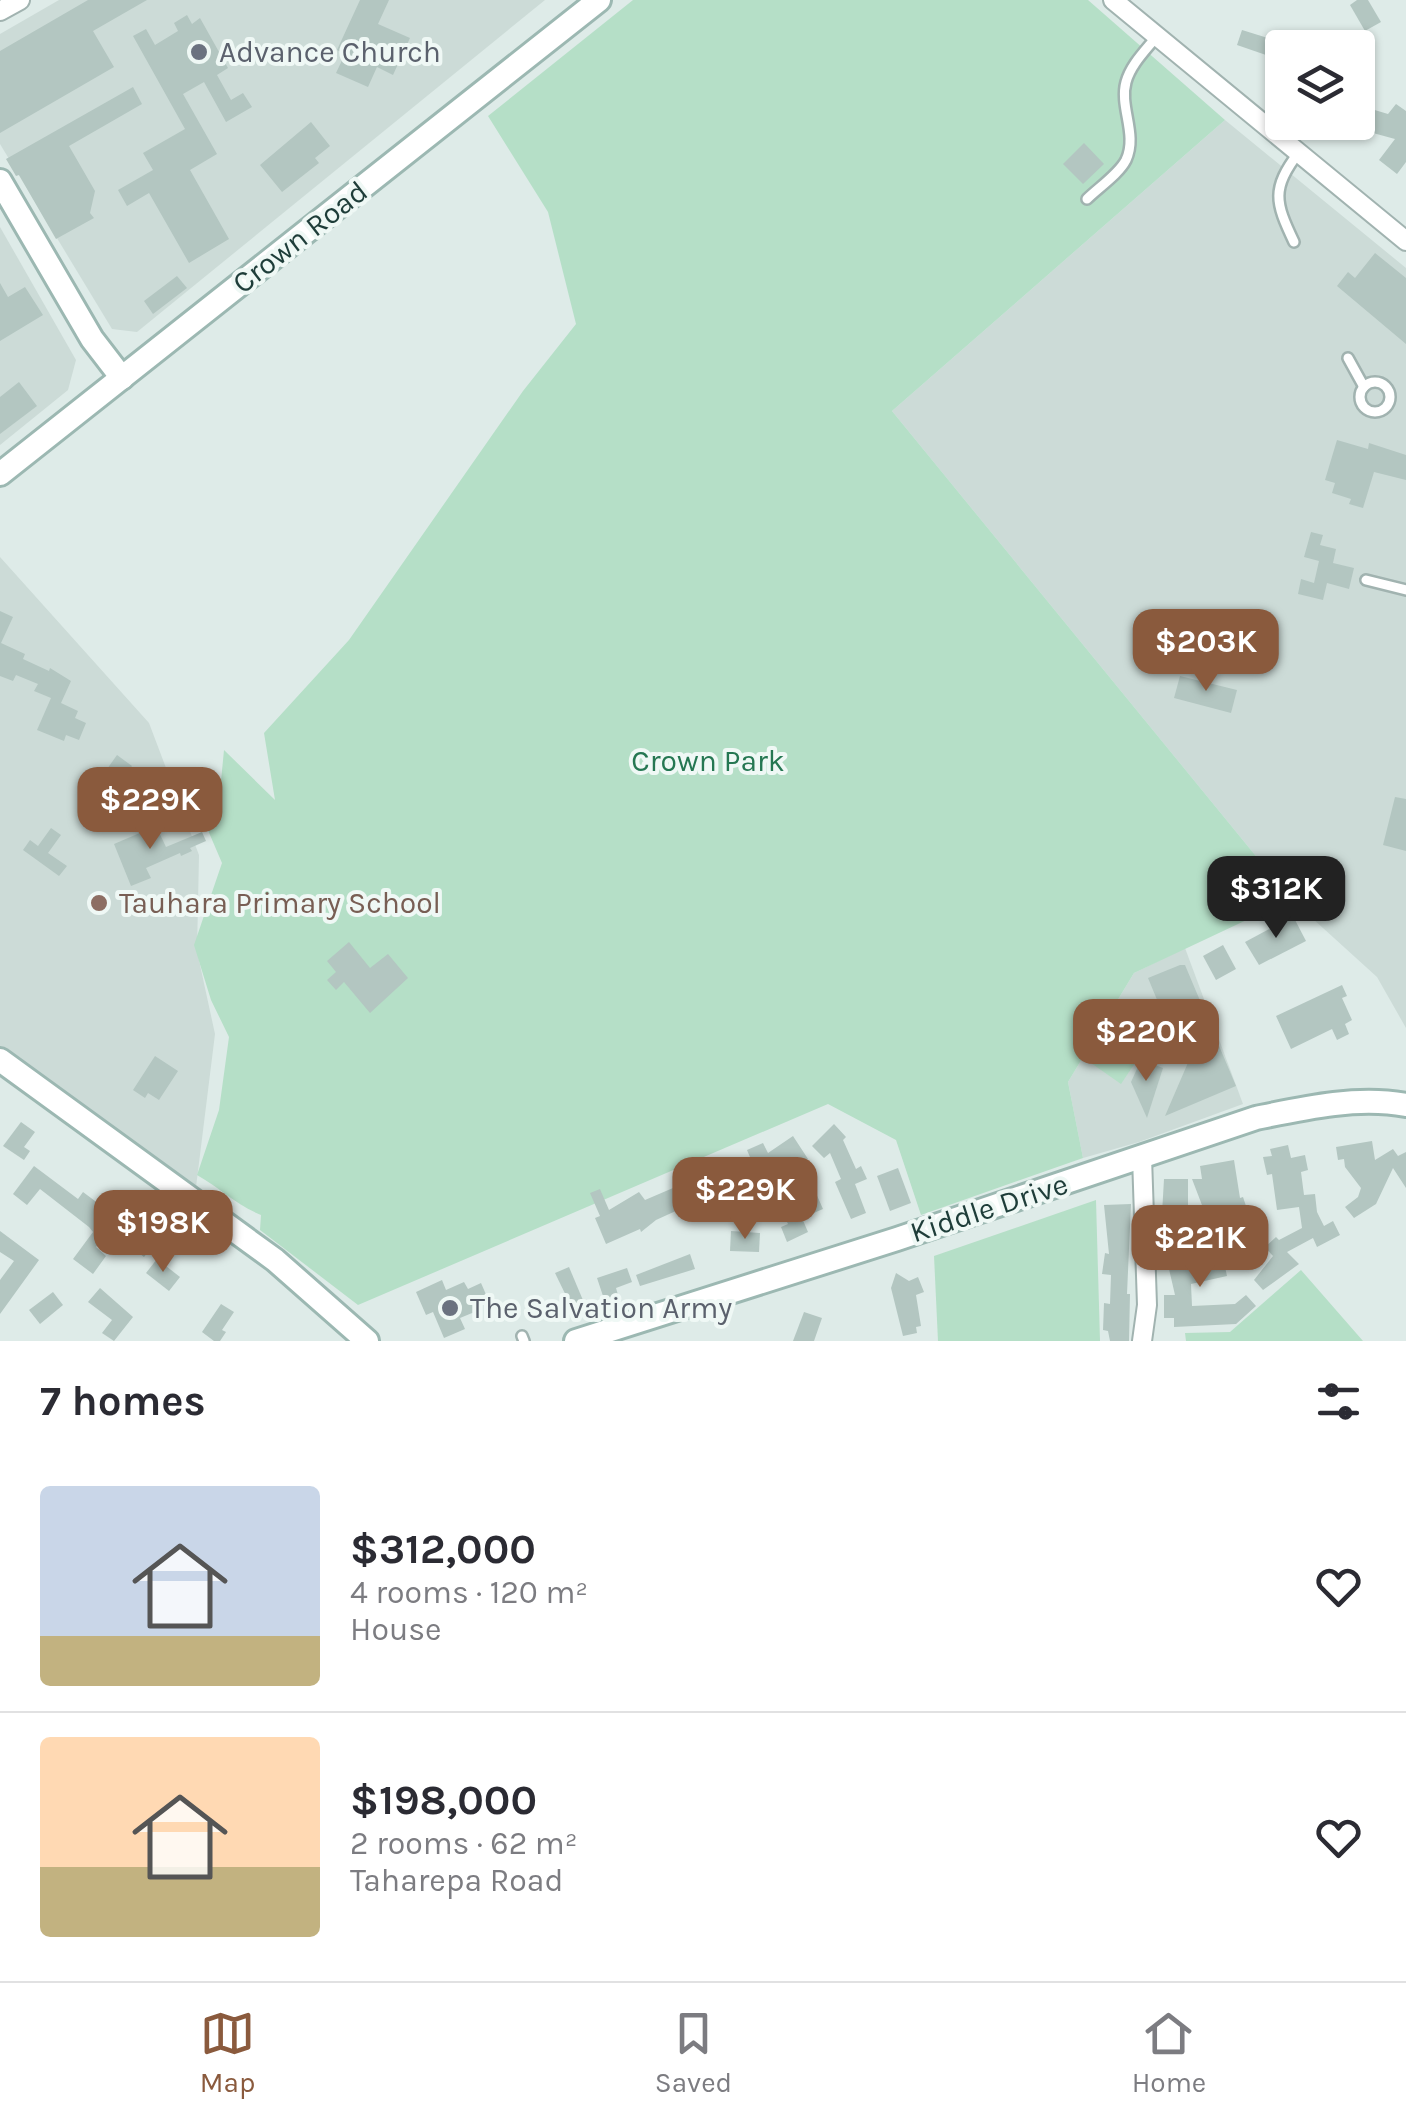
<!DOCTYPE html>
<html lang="en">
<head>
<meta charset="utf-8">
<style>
	:root { --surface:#fff; --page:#f7f7f7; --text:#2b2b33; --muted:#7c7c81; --line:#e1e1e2; --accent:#8a5a3d }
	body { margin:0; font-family:Karla,sans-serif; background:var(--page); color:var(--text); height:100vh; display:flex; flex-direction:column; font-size:38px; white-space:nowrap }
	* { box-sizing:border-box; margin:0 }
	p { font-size:32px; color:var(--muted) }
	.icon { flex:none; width:55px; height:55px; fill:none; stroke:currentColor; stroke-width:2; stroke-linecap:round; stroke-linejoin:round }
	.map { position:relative; height:1341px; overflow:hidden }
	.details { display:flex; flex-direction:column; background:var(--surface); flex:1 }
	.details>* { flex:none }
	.controls { position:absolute; left:1265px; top:30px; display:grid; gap:20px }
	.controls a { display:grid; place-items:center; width:110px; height:110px; border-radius:10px; background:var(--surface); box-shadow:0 2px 8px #0004; font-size:50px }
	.price { position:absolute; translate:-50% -85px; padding:0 22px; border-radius:20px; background:var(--accent); color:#fff; font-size:32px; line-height:65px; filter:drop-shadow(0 2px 5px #0008) }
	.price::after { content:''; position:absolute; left:50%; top:60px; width:30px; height:22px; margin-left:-15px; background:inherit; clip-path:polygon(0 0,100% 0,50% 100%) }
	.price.current { background:#222; color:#fff }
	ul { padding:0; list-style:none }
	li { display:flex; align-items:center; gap:30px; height:250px; padding:0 40px }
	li+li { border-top:2px solid var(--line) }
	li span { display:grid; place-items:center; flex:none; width:280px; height:200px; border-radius:10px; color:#555 }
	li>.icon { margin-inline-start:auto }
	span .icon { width:120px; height:120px; fill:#fffc; stroke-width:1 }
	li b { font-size:42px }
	h2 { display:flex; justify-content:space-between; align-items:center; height:120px; padding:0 40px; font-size:42px }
	.menu { display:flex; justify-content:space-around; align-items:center; height:140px; border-top:2px solid var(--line); background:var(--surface); font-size:28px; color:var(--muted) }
	.menu a { display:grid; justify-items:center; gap:5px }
	.menu .current { color:var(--accent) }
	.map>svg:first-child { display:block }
</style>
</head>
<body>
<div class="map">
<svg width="1406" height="1341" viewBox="0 0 1406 1341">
	<rect width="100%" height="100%" fill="#deebe8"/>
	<g fill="#ccdbd7">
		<polygon points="59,0 545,0 137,332 112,329 0,144 0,34"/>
		<polygon points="1225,120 1406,268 1406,1028 1377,977 1291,899 892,411"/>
		<polygon points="0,227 76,360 68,390 0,445"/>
		<polygon points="0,557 149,723 199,855 197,951 215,1034 195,1195 0,1048"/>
		<polygon points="1185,948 1243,1104 1139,1142 1083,1158 1068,1082 1134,973"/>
	</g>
	<g fill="#b5dfc7">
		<path d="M633 0H1088L1225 120 892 411 1291 899 1134 973 1068 1082 1083 1158 921 1215 896 1140 828 1104 358 1305 260 1230 261 1215C236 1205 220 1188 197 1175L219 1110 229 1037 211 1000 194 945 222 863 204 821 221 781 224 750 275 800 264 733 349 640 523 391 576 324 548 212 488 116Z"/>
		<polygon points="1128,1010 1157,1030 1121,1084 1091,1063"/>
		<polygon points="1096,1200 1100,1341 938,1341 934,1256"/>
		<polygon points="1301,1270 1363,1341 1186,1341 1185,1333 1230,1332"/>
	</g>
	<g fill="#b3c6c1">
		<polygon points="88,0 147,0 93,31 114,67 0,133 0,51"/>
		<polygon points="360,0 389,0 378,24 410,38 393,75 377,67 368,87 336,73 345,54 337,50"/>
		<polygon points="1357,0 1368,0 1381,22 1365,31 1350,5"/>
		<polygon points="187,15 192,24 200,18 228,68 217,75 231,100 243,93 252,107 226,122 204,82 183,94 217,154 190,170 229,239 189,263 149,193 127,206 118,190 153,170 143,153 185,129 133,36 146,29 155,45 178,31 174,23"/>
		<polygon points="1242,30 1271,39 1266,55 1237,45"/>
		<polygon points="133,87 142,104 69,146 95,191 90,213 94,218 56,239 19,175 16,176 6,159"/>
		<polygon points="1396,104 1406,111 1406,162 1397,174 1379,160 1395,139 1362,130 1368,108 1388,114"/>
		<polygon points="311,122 330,146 315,158 319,163 282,192 260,165"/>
		<polygon points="1084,143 1104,164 1083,184 1063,164"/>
		<polygon points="1375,253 1406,278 1406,344 1337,286 1348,272 1355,278"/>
		<polygon points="177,276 187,288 153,314 144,301"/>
		<polygon points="0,283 8,297 25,287 43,315 0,341"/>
		<polygon points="19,382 37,406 0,434 0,397"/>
		<polygon points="1337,440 1368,449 1369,443 1406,455 1406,480 1374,472 1363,508 1349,504 1351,499 1332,493 1335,483 1325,480"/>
		<polygon points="1311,532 1323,535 1320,545 1336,549 1333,563 1354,568 1349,589 1327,583 1323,600 1298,594 1301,579 1314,583 1319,561 1304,557"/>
		<polygon points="0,611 13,617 1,643 25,654 23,659 49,671 50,668 71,681 61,703 78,711 75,718 86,723 79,740 66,735 64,741 37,730 51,698 34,691 38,684 16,675 13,681 0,676"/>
		<polygon points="1180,676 1237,690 1231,713 1174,698"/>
		<polygon points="117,755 132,766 104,804 90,793"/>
		<polygon points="1395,797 1406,799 1406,851 1383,845"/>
		<polygon points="156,826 166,847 202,832 206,841 190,848 192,851 181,856 180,853 146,868 151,878 131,886 114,844"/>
		<polygon points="51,828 61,835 48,853 67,866 59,876 23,850 30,840 38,846"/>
		<polygon points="1293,916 1306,941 1259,965 1245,942"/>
		<polygon points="349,942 370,968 388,954 408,978 370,1013 344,982 336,990 327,980 336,972 327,961"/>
		<polygon points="1223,945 1236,969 1216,980 1203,956"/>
		<polygon points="1180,965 1185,965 1236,1086 1165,1116 1190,1058 1201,1055 1182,1012 1165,1019 1148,978"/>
		<polygon points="1342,985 1347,996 1342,998 1352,1020 1345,1024 1349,1034 1337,1040 1332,1029 1291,1049 1276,1016"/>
		<polygon points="155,1056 178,1071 159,1100 148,1093 145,1098 133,1090"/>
		<polygon points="1141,1060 1163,1068 1147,1118 1131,1082"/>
		<polygon points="21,1122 35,1132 24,1147 30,1151 24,1160 3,1146"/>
		<polygon points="834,1124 846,1137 843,1140 856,1169 861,1166 867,1179 855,1184 866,1213 851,1219 835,1182 841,1179 830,1153 824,1158 812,1146"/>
		<polygon points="793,1136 808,1159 791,1171 803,1196 815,1191 823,1209 802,1218 808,1232 787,1242 781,1227 788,1224 781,1209 795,1204 779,1173 763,1180 763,1188 747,1150 763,1143 768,1153"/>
		<polygon points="1372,1141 1375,1160 1393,1149 1398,1156 1406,1152 1406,1188 1393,1168 1376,1204 1354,1218 1345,1207 1358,1197 1361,1188 1345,1167 1344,1159 1338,1160 1336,1147"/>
		<polygon points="1288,1145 1291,1158 1305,1155 1308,1170 1301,1172 1304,1195 1315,1194 1317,1212 1324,1226 1333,1221 1340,1235 1317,1247 1313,1238 1287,1252 1299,1264 1263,1290 1254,1280 1273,1256 1265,1247 1276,1237 1279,1240 1302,1228 1299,1207 1277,1210 1272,1174 1267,1175 1263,1157 1272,1156 1270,1149"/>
		<polygon points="1234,1160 1240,1198 1243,1197 1248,1212 1210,1226 1192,1179 1202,1179 1200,1166"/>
		<polygon points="34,1166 78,1199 83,1192 107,1210 118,1196 131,1206 122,1218 155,1243 144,1257 109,1230 96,1247 106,1256 93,1274 73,1259 93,1232 89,1227 40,1189 27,1205 13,1194"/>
		<polygon points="898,1168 911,1203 890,1211 877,1176"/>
		<polygon points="726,1179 728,1196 700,1200 656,1220 641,1232 640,1229 606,1244 595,1218 600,1216 590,1193 600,1189 609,1210 639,1192 645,1200 680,1185"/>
		<polygon points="1164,1179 1188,1179 1188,1218 1180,1218 1183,1236 1164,1244 1161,1231"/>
		<polygon points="1131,1204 1127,1294 1130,1294 1129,1341 1110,1341 1108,1331 1103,1330 1104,1303 1110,1304 1111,1275 1102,1274 1105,1253 1109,1254 1104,1205"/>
		<polygon points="0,1231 39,1260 0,1314 0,1280 14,1261 0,1252"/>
		<polygon points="731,1231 760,1233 759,1252 730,1251"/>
		<polygon points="1220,1244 1227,1276 1191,1284 1192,1306 1235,1304 1246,1295 1256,1306 1236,1324 1174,1327 1174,1318 1164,1318 1164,1295 1175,1295 1166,1256"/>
		<polygon points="690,1254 695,1269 640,1286 636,1275"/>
		<polygon points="157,1259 180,1277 169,1291 146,1273"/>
		<polygon points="569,1267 585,1305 573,1310 555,1273"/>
		<polygon points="627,1268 632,1282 616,1288 618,1295 604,1299 597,1278"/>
		<polygon points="896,1273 909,1281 918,1277 924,1292 916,1295 921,1326 916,1327 917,1333 903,1336 891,1288"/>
		<polygon points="442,1280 446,1290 464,1282 468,1289 481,1283 488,1299 474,1305 477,1311 460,1318 465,1329 444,1338 433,1312 426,1315 416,1292"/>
		<polygon points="100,1288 133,1317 114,1341 102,1333 112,1320 88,1302"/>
		<polygon points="53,1292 63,1305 40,1324 29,1310"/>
		<polygon points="221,1304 234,1312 222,1330 226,1332 220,1341 214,1341 202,1332"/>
		<polygon points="804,1312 822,1318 814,1341 793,1341"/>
	</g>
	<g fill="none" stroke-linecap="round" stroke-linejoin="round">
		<defs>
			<g id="lane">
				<path d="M1087 199C1098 188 1119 174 1126 160 1138 134 1119 107 1126 82 1131 64 1146 50 1157 36"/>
				<path d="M1294 242C1275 202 1271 189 1299 152"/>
				<polyline points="1348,358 1364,387"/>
				<circle cx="1375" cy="397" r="15"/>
				<polyline points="1366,580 1406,590"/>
				<polyline points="522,1336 524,1341"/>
			</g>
			<g id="street">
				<polyline points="1113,0 1406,241"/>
				<polyline points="0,11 20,0"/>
				<polyline points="1142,1157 1147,1305 1142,1341"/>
			</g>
			<g id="secondary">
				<polyline points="0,181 92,339 122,378"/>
				<polyline points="0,474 599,0"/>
				<polyline points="0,1060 275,1260 367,1341"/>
				<path d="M576 1341 897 1239 1256 1118C1304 1108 1357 1096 1406 1105"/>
			</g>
		</defs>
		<use href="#lane" stroke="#a1b3b0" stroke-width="14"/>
		<use href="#street" stroke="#a1b3b0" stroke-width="22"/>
		<use href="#secondary" stroke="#9cb8b2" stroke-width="28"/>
		<use href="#lane" stroke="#fff" stroke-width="9"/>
		<use href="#street" stroke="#fff" stroke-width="18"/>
		<use href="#secondary" stroke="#fff" stroke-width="22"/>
	</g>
	<g fill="#6b7280" stroke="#eff8f5" stroke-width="4">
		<circle cx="199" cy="52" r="10"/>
		<circle cx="450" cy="1308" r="10"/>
	</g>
	<circle fill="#8d6e63" stroke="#eff8f5" stroke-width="4" cx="99" cy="903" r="10"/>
	<g text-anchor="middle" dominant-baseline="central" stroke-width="8" stroke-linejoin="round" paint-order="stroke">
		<g font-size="30" fill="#5b616d" stroke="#eff8f5" text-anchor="start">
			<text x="219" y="52">Advance Church</text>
			<text x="470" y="1308">The Salvation Army</text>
		</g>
		<g font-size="30" fill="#1e3d39" stroke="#eff8f5">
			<text transform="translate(300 237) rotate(-38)">Crown Road</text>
			<text transform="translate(989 1208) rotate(-18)">Kiddle Drive</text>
		</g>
		<g font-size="30" fill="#257752" stroke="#eff8f5">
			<text x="708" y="761">Crown Park</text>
		</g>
		<g font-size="30" fill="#785e54" stroke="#eff8f5" text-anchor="start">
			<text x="119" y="903">Tauhara Primary School</text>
		</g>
	</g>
</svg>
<div class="controls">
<a><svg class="icon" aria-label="layers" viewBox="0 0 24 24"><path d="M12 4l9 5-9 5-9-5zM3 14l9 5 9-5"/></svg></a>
</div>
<b class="price" style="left:1206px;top:694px">$203K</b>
<b class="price" style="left:150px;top:852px">$229K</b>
<b class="price current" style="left:1276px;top:941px">$312K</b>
<b class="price" style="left:1146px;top:1084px">$220K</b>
<b class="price" style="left:745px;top:1242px">$229K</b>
<b class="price" style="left:163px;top:1275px">$198K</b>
<b class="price" style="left:1200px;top:1290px">$221K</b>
</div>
<section class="details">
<h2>7 homes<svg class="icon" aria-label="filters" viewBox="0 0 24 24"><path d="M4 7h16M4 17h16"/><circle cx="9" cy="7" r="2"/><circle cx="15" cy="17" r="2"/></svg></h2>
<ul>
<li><span style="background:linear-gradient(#c9d6e8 75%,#c2b280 0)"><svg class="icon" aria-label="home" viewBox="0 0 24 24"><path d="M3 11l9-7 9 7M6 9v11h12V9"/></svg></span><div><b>$312,000</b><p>4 rooms · 120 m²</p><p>House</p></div><svg class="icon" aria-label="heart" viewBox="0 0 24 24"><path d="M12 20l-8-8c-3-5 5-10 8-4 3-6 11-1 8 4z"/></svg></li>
<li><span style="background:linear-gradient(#ffd9b3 65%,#c2b280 0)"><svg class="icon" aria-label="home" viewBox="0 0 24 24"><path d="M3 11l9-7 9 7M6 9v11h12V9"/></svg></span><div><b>$198,000</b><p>2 rooms · 62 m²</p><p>Taharepa Road</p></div><svg class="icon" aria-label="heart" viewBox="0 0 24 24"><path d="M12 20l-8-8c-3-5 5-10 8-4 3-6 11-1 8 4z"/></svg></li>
</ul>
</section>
<nav class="menu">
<a class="current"><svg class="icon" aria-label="map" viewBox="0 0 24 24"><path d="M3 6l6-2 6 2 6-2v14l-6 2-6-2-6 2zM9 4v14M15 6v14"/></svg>Map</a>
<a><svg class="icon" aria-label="saved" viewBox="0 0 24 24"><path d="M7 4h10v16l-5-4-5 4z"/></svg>Saved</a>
<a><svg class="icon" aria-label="home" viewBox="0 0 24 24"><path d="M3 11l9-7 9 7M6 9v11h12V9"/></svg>Home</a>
</nav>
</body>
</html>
